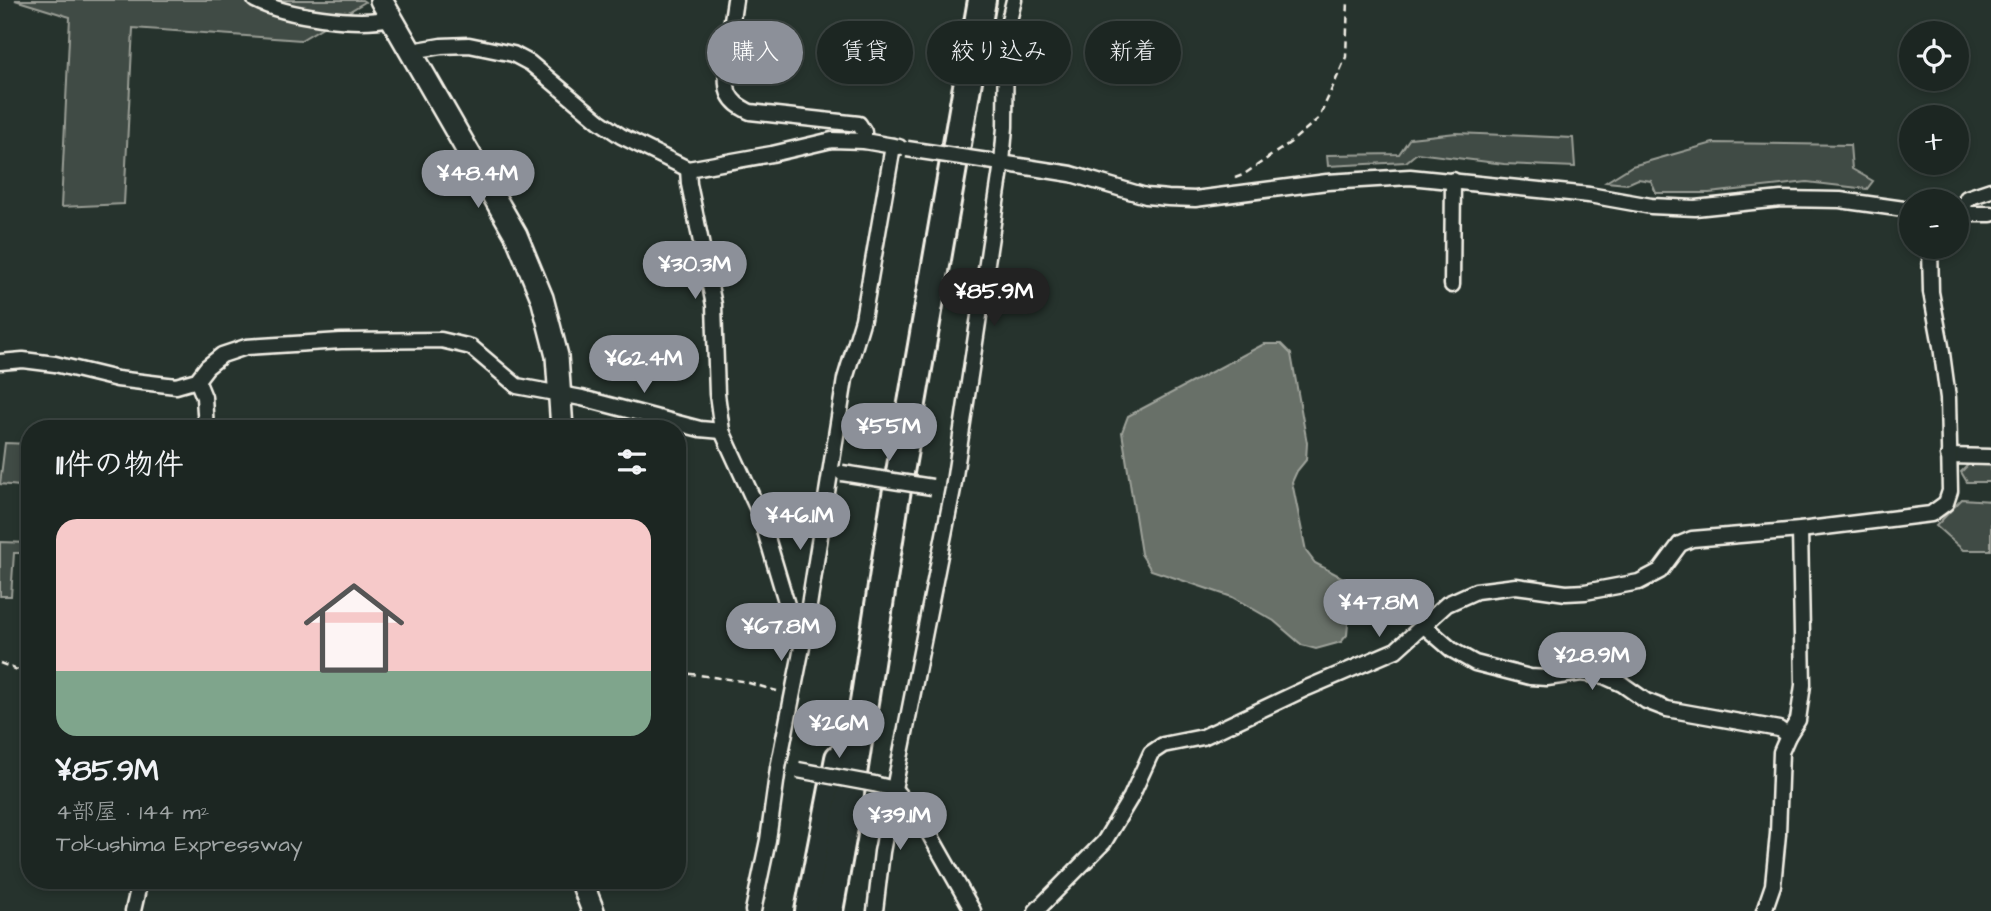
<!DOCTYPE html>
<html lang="ja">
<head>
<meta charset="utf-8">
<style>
	:root { --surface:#1c2622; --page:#252e2a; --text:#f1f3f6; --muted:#a0a5a5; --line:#3a4340; --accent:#8c9099 }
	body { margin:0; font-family:"Architects Daughter","Klee One",sans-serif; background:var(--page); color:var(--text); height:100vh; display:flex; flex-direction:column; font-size:26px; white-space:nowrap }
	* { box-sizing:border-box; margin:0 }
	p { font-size:23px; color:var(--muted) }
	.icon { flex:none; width:38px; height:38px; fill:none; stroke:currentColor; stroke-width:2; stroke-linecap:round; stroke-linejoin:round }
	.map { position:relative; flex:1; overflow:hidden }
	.details { position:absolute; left:21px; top:420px; width:665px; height:469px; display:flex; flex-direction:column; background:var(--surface); border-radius:28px; box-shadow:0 4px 10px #0003,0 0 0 2px var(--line) }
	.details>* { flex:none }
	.top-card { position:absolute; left:707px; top:21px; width:665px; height:63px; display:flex; gap:14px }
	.tools { position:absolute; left:1899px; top:21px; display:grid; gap:14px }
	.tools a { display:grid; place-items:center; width:70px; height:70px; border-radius:50%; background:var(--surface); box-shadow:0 4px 10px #0003,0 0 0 2px var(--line); font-size:35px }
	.price { position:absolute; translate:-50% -60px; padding:0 16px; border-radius:24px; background:var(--accent); color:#fff; font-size:23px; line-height:46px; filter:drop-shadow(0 2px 4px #0008) }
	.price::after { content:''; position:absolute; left:50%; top:42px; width:21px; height:16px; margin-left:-10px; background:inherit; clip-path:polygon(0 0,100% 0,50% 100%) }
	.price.on { background:#222; color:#fff }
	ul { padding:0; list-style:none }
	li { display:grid; align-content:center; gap:14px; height:371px; padding:0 35px }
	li+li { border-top:2px solid var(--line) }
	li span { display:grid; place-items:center; height:217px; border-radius:21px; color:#555 }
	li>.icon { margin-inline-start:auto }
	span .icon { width:126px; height:126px; fill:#fffc; stroke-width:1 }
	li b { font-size:30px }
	h2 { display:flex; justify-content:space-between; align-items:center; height:84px; padding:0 35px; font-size:30px }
	.pill { padding:0 24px; border-radius:32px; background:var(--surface); box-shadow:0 4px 10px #0003,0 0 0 2px var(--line); font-size:24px; line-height:63px }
	.pill.on { background:var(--accent); color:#fff }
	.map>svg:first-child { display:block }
</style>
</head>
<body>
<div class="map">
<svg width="1991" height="911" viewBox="0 0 1991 911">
	<rect width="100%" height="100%" fill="#26332d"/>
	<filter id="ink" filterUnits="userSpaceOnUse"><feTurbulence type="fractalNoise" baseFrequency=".0143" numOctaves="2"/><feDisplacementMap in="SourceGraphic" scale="14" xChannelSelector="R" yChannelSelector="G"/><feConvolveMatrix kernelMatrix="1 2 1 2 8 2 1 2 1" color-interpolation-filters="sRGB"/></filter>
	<g filter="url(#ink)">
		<g fill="#414b45" stroke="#9a9e96" stroke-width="2">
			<polygon points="15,0 362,0 365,2 301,40 133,28 124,204 61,207 70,17"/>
			<polygon points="1456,133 1573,138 1575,167 1504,164 1417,153 1406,162 1328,166 1327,155 1399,154 1410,138"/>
			<polygon points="1713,143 1850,145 1852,169 1873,181 1867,189 1807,182 1709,193 1656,193 1651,181 1638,179 1627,184 1606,182 1632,166"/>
			<polygon points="5,443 30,444 30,487 0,484"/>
			<polygon points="1968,465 1991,465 1991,482 1967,482 1961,472"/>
			<polygon points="1962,499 1991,501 1991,550 1963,550 1936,526"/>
			<polygon points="0,542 30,543 30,553 14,553 11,596 0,596"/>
		</g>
		<polygon fill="#676f68" stroke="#9fa39b" stroke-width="2" points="1264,344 1281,344 1291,354 1307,443 1306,460 1297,471 1292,482 1306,551 1315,563 1345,579 1351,593 1347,635 1341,642 1316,649 1302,645 1274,621 1232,597 1151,570 1141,554 1122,432 1128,416"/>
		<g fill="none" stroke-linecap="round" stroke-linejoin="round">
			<defs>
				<g id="minor">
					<path d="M255 0C286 16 356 26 391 18"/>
					<path d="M735 0C732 21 722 77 729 94 734 104 741 107 750 112L859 124 864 132V141"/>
					<polyline points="412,51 441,46 469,45 513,54 530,63 599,121 621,136 688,169 772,154 832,140 864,141 899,147"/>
					<polyline points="988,161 1071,174 1146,196 1168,198 1195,199 1327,182 1410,177 1589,195 1651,206 1695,208 1781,199 1840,200 1911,210"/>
					<polyline points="688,169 689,184 714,305 717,394 722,431 760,514 793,625 804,637"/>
					<polyline points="1956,214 1961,214 1967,198 1991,190"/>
					<polyline points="1961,214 1991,214"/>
					<polyline points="1452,285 1453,180"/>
					<polyline points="0,362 23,360 55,364 117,379 176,386 197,380 207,367 222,355 246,347 341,341 441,340 471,347 517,386 582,398 700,429 722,431"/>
					<polyline points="197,380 204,397 206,429"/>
					<polyline points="1948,456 1991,457"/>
					<polyline points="1423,625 1452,650 1475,663 1530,677 1547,678 1581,673 1604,676 1622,684 1646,701 1667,709 1779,729 1788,736"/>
					<polyline points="874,784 894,789 922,821 973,911"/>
					<polyline points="133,911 140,880"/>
					<polyline points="753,911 768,840 778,768 804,637 845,379 863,319 893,146"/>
					<polyline points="875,911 882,852 894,789 953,489 1002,163 1005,127 1006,33 1014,0"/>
					<polyline points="1036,911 1104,842 1131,797 1151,753 1163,745 1203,737 1307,688 1396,650 1447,604 1476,591 1516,586 1566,593 1585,592 1639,582 1660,571 1680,544 1692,539 1800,530 1931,514 1946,503 1950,491 1948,398 1941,346 1931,292 1930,247"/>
					<polyline points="1764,911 1773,885 1778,834 1781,752 1788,736 1798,720 1803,685 1800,530"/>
				</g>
				<g id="secondary">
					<polyline points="381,0 516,235 542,298 557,356 562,429"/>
					<polyline points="581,880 593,911"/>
				</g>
				<g id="motorway">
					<polyline points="809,911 839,758"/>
					<polyline points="829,911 849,800 895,501 982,0"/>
				</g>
			</defs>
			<use href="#minor" stroke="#f4f1e8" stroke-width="19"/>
			<use href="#secondary" stroke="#f4f1e8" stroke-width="26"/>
			<use href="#motorway" stroke="#f4f1e8" stroke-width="32"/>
			<g stroke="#f4f1e8" stroke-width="2.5" stroke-dasharray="7 5" stroke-linecap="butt">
				<polyline points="1235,178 1243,175 1291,142 1319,118 1346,57 1348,0"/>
				<polyline points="0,663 30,675"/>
				<polyline points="677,672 742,681 777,691"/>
			</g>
			<use href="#minor" stroke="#26332d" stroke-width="14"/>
			<use href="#secondary" stroke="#26332d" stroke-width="21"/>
			<use href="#motorway" stroke="#26332d" stroke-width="26"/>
			<defs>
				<g id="minor-bridge">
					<polyline points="907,149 988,161"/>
					<polyline points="842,473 932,487"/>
					<polyline points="798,770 874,784"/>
				</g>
			</defs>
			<use href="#minor-bridge" stroke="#f4f1e8" stroke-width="19" stroke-linecap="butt"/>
			<use href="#minor-bridge" stroke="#26332d" stroke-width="14"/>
		</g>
	</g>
</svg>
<div class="tools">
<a><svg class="icon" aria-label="locate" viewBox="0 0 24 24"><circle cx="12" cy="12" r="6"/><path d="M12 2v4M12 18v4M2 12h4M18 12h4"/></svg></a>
<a>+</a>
<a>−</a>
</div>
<b class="price" style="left:478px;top:210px">¥48.4M</b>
<b class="price" style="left:695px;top:301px">¥30.3M</b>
<b class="price on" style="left:994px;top:328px">¥85.9M</b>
<b class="price" style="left:644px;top:395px">¥62.4M</b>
<b class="price" style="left:889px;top:463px">¥55M</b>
<b class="price" style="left:800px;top:552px">¥46.1M</b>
<b class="price" style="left:1379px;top:639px">¥47.8M</b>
<b class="price" style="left:781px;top:663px">¥67.8M</b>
<b class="price" style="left:1592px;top:692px">¥28.9M</b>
<b class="price" style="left:839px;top:760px">¥26M</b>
<b class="price" style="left:900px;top:852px">¥39.1M</b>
<div class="top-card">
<a class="pill on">購入</a>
<a class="pill">賃貸</a>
<a class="pill">絞り込み</a>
<a class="pill">新着</a>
</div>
<section class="details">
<h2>11件の物件<svg class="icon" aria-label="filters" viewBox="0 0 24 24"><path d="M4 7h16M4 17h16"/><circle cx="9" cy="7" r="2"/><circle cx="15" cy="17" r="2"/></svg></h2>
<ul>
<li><span style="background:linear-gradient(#f6c9c9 70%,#7fa58c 0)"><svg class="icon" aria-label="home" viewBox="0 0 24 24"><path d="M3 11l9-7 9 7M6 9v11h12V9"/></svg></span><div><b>¥85.9M</b><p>4部屋 · 144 m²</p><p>Tokushima Expressway</p></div></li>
</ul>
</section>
</div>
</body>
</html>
